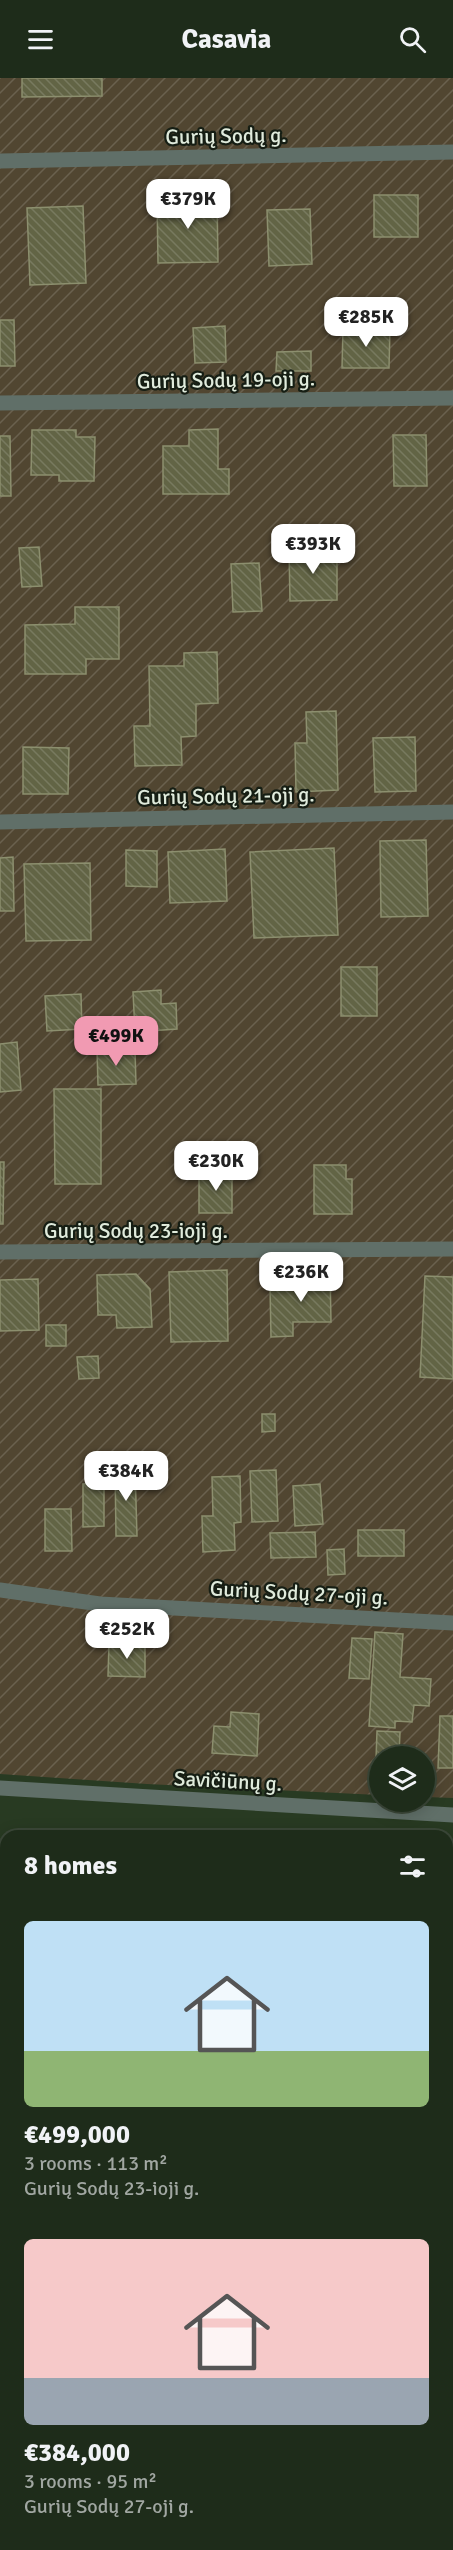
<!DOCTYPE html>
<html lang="en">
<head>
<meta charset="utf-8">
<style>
	:root { --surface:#1e2c1a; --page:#2b3827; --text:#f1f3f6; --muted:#a1a7a2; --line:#3c4839; --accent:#f19ab2 }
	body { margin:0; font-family:Signika,sans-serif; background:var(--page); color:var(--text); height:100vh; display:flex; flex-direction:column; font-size:22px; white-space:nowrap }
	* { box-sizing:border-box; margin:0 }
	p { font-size:20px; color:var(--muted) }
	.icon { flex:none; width:33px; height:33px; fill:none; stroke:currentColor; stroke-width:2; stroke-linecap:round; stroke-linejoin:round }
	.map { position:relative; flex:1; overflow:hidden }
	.details { position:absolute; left:0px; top:1752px; width:453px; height:720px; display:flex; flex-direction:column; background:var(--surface); border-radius:18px 18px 0 0; box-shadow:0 3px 15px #0003,0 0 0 2px var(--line) }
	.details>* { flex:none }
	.buttons { position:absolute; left:369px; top:1668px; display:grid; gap:12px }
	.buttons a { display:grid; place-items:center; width:66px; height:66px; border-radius:50%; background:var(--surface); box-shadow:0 3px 15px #0003,0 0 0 2px var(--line); font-size:30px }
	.price { position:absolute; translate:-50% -51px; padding:0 14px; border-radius:12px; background:#fff; color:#222; font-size:20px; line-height:39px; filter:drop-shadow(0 2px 3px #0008) }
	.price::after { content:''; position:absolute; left:50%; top:36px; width:18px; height:14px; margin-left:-9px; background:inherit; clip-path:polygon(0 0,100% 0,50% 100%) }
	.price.selected { background:var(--accent); color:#111 }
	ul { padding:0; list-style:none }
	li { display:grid; align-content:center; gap:12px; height:318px; padding:0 24px }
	li span { display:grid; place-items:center; height:186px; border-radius:9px; color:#555 }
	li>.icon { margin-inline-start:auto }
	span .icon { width:108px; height:108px; fill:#fffc; stroke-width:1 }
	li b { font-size:26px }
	h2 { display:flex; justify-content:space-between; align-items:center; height:72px; padding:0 24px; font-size:26px }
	header { display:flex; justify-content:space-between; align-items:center; height:78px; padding:0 24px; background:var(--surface); font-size:27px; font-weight:800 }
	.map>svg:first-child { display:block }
</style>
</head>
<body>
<header><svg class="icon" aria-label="menu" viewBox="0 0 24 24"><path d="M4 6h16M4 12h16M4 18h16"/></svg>Casavia<svg class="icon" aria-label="search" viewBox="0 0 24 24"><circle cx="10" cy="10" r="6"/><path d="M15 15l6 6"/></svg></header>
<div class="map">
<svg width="453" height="2472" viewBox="0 0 453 2472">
	<defs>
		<pattern id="garden-furrows" width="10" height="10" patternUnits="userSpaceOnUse" patternTransform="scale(1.5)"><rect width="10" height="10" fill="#514631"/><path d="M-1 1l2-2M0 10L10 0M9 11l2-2" fill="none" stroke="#6a614e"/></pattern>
		<pattern id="building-back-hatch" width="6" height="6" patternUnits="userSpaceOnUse" patternTransform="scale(1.5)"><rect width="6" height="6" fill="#626445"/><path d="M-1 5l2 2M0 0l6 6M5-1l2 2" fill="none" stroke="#787a5f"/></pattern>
	</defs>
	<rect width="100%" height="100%" fill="#283a22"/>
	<polygon fill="#2e4427" points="0,1760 6,1761 6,2391 0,2390"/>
	<polygon fill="#514631" points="0,1849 6,1849 6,2044 0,2043"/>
	<polygon fill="url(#garden-furrows)" points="0,0 453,0 453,1720 425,1719 424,1678 380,1678 379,1717 147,1706 0,1696"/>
	<g fill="url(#building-back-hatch)" stroke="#8c8f6e" stroke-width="1.5">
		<polygon points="22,0 102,0 102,18 22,19"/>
		<rect x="374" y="117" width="44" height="42"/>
		<polygon points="217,119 218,184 158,185 157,120"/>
		<polygon points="83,128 86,205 30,207 27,130"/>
		<polygon points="310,131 312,186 269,188 267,132"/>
		<polygon points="0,242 14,242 15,288 0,288"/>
		<polygon points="225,248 226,284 195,285 193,250"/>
		<polygon points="343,250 390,250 389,290 342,290"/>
		<polygon points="311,273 311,293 276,293 277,274"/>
		<polygon points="218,351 218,391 229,391 229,416 163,416 163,368 189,368 189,352"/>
		<polygon points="32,352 76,352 76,359 95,359 94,403 59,403 59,397 31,397"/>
		<polygon points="393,357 426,357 427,408 394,408"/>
		<polygon points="0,358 10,358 11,418 0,418"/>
		<polygon points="39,469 42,508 22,509 19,470"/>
		<polygon points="289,472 337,472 337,522 290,523"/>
		<polygon points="259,485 262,533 233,534 231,486"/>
		<polygon points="75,529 119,529 119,581 86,581 86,596 25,596 25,547 75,546"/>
		<polygon points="217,574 218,625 196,626 196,658 181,659 182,687 135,688 134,648 150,648 149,588 184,588 184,575"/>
		<polygon points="336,633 338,712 296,714 295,665 307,665 306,634"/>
		<polygon points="415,659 416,713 375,714 373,660"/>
		<polygon points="23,669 69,670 68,716 23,716"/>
		<polygon points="426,762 428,838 381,839 380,763"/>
		<polygon points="334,770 338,857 254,860 250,774"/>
		<polygon points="225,771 227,823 170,825 168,774"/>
		<polygon points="126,772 157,773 157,809 126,808"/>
		<polygon points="13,779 14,833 0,833 0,780"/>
		<polygon points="90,785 91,862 26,863 24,786"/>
		<rect x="341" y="889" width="36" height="49"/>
		<polygon points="161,912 161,926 176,925 177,951 135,954 133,914"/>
		<polygon points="81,916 82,951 47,953 45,918"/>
		<polygon points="17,964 21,1012 0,1014 0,966"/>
		<polygon points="97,972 135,972 136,1006 98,1007"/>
		<polygon points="54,1011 101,1011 101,1106 55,1106"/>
		<polygon points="0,1084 4,1084 3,1146 0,1146"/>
		<polygon points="314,1087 346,1087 346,1101 352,1101 352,1136 314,1136"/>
		<rect x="199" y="1093" width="33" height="42"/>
		<polygon points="227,1192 228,1263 171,1264 169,1194"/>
		<polygon points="330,1194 331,1244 293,1244 293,1258 271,1259 270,1209 296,1208 296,1195"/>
		<polygon points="136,1196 150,1211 152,1249 117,1250 116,1237 98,1237 97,1197"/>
		<polygon points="425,1198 453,1199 453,1301 420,1299"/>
		<polygon points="38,1201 39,1252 0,1253 0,1202"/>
		<rect x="46" y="1247" width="20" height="21"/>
		<polygon points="98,1278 99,1300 79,1301 77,1279"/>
		<polygon points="262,1336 275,1336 275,1353 262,1354"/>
		<polygon points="115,1389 135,1389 137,1458 116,1458"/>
		<polygon points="276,1392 278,1443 252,1444 250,1393"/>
		<polygon points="240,1398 241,1444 234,1445 235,1472 203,1474 202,1438 213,1438 212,1399"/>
		<polygon points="104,1405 104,1448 83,1449 83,1406"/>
		<polygon points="320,1406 323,1446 295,1448 293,1408"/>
		<polygon points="45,1431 71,1431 72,1473 45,1473"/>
		<rect x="358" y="1452" width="46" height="26"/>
		<polygon points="315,1454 316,1479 271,1480 270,1455"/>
		<polygon points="344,1471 345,1496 328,1497 327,1472"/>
		<polygon points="375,1554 403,1556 400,1599 431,1601 429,1628 414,1627 412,1644 395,1643 395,1650 369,1648"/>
		<polygon points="352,1560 372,1561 369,1601 349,1600"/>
		<polygon points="109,1565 145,1565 145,1599 108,1598"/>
		<polygon points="231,1634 259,1636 257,1678 212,1675 214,1648 230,1649"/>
		<polygon points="440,1638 453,1638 453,1690 438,1690"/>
		<polygon points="377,1653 400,1654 399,1678 380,1678 380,1682 376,1681"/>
	</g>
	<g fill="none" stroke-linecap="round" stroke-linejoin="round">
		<g stroke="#606f68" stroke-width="15">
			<polyline points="0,83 453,74"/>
			<polyline points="0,325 453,320"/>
			<polyline points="0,744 453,734"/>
			<polyline points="0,1174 453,1171"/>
			<polyline points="0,1512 100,1526 453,1545"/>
			<polyline points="0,1710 453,1737"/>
		</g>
	</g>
	<g text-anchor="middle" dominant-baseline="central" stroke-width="4.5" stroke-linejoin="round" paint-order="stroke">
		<g font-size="21" fill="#e0ebdc" stroke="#161e14">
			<text transform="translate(226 58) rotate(-1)">Gurių Sodų g.</text>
			<text transform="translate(226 302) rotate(-1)">Gurių Sodų 19-oji g.</text>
			<text transform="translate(226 718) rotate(-1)">Gurių Sodų 21-oji g.</text>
			<text x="136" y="1153">Gurių Sodų 23-ioji g.</text>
			<text transform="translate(299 1515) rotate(3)">Gurių Sodų 27-oji g.</text>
			<text transform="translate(228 1703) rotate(3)">Savičiūnų g.</text>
		</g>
	</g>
</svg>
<div class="buttons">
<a><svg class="icon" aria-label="layers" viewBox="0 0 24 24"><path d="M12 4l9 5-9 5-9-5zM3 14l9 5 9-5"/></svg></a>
</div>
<b class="price" style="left:188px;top:152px">€379K</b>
<b class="price" style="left:366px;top:270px">€285K</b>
<b class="price" style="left:313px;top:497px">€393K</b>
<b class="price selected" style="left:116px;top:989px">€499K</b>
<b class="price" style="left:216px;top:1114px">€230K</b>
<b class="price" style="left:301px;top:1225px">€236K</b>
<b class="price" style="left:126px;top:1424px">€384K</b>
<b class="price" style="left:127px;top:1582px">€252K</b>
<section class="details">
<h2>8 homes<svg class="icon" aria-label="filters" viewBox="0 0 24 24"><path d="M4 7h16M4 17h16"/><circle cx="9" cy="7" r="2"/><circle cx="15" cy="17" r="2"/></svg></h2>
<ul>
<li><span style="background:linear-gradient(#bfe0f5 70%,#8fb573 0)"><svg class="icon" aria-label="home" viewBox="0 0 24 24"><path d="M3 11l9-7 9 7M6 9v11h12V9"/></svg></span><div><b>€499,000</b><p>3 rooms · 113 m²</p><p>Gurių Sodų 23-ioji g.</p></div></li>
<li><span style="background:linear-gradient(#f6c9c9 75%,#9aa5b1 0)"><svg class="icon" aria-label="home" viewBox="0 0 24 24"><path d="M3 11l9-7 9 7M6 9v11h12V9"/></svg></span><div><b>€384,000</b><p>3 rooms · 95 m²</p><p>Gurių Sodų 27-oji g.</p></div></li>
</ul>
</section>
</div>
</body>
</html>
